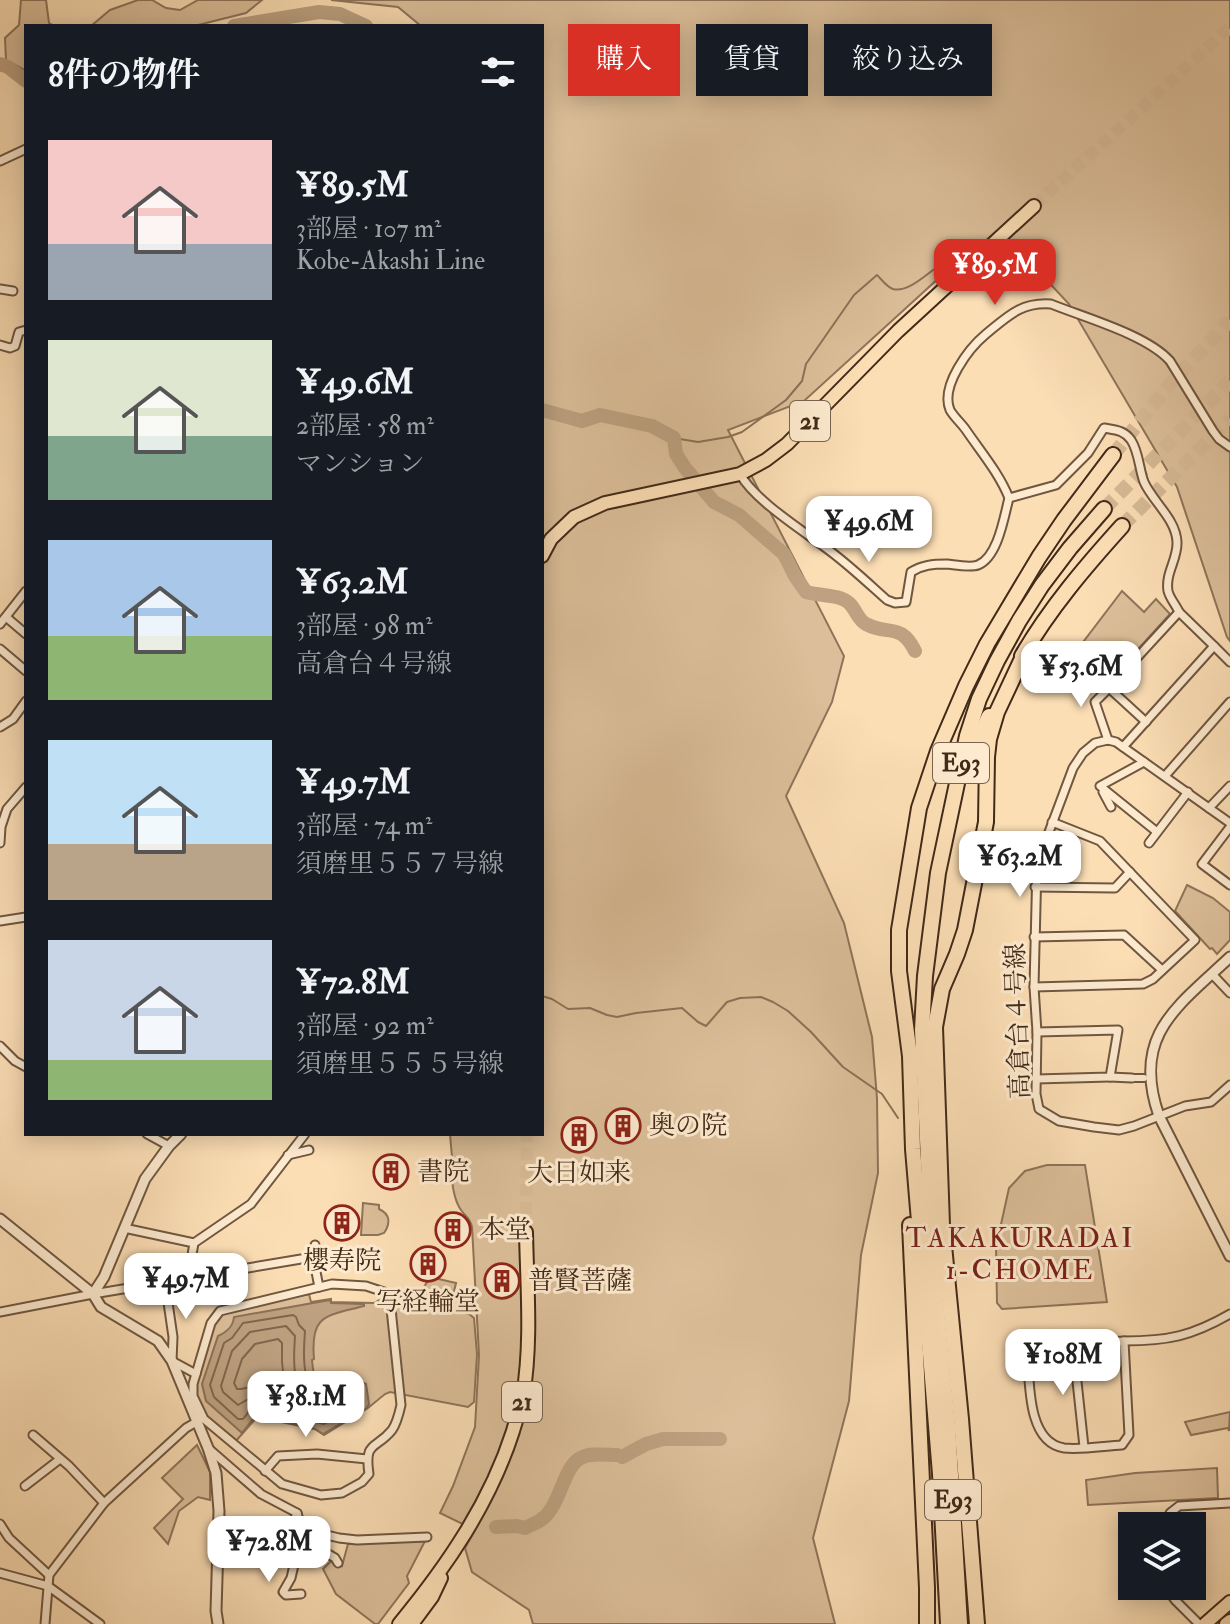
<!DOCTYPE html>
<html lang="ja">
<head>
<meta charset="utf-8">
<style>
	:root { --surface:#171b24; --page:#242831; --text:#f1f3f6; --muted:#9ea1a6; --accent:#d93025 }
	body { margin:0; font-family:"IM FELL Double Pica","Noto Serif JP",serif; background:var(--page); color:var(--text); height:100vh; display:flex; flex-direction:column; font-size:30px; white-space:nowrap }
	* { box-sizing:border-box; margin:0 }
	p { font-size:26px; color:var(--muted) }
	.icon { flex:none; width:44px; height:44px; fill:none; stroke:currentColor; stroke-width:2; stroke-linecap:round; stroke-linejoin:round }
	.map { position:relative; flex:1; overflow:hidden }
	.side { position:absolute; left:24px; top:24px; width:520px; height:1112px; display:flex; flex-direction:column; background:var(--surface); border-radius:0px; box-shadow:0 4px 20px #0003 }
	.side>* { flex:none }
	.guide { position:absolute; left:568px; top:24px; width:542px; height:72px; display:flex; gap:16px }
	.controls { position:absolute; left:1118px; top:1512px; display:grid; gap:16px }
	.controls a { display:grid; place-items:center; width:88px; height:88px; border-radius:0px; background:var(--surface); box-shadow:0 4px 20px #0003; font-size:40px }
	.price { position:absolute; translate:-50% -68px; padding:0 18px; border-radius:16px; background:#fff; color:#222; font-size:26px; line-height:52px; filter:drop-shadow(0 2px 4px #0008) }
	.price::after { content:''; position:absolute; left:50%; top:48px; width:24px; height:18px; margin-left:-12px; background:inherit; clip-path:polygon(0 0,100% 0,50% 100%) }
	.price.selected { background:var(--accent); color:#fff }
	ul { padding:0; list-style:none }
	li { display:flex; align-items:center; gap:24px; height:200px; padding:0 24px }
	li span { display:grid; place-items:center; flex:none; width:224px; height:160px; border-radius:0px; color:#555 }
	li>.icon { margin-inline-start:auto }
	span .icon { width:96px; height:96px; fill:#fffc; stroke-width:1 }
	li b { font-size:34px }
	h2 { display:flex; justify-content:space-between; align-items:center; height:96px; padding:0 24px; font-size:34px }
	.pill { padding:0 28px; border-radius:0px; background:var(--surface); box-shadow:0 4px 20px #0003; font-size:28px; line-height:72px }
	.pill.selected { background:var(--accent); color:#fff }
	.map>svg:first-child { display:block }
</style>
</head>
<body>
<div class="map">
<svg width="1230" height="1624" viewBox="0 0 1230 1624">
	<rect width="100%" height="100%" fill="#fcdeb5"/>
	<filter id="stains"><feTurbulence type="fractalNoise" baseFrequency=".0025" numOctaves="4"/><feColorMatrix values="0 0 0 0 .2 0 0 0 0 .09 0 0 0 0 .02 0 0 0 .5 -.17"/></filter>
	<radialGradient id="worn" r=".72"><stop offset=".6" stop-color="#630" stop-opacity="0"/><stop offset="1" stop-color="#630" stop-opacity=".3"/></radialGradient>
	<g fill="#dcbf9a" stroke="#8f745a" stroke-width="2">
		<polygon points="21,0 46,0 49,23 54,26 26,26 26,71 6,60 5,38 19,25"/>
		<polygon points="138,0 152,0 166,8 180,10 198,0 262,0 246,13 194,26 91,26 110,10"/>
		<path d="M331 0H1230V641L1227 637 1177 487 1069 304 1010 241 962 257 804 401 728 430 844 656 832 702 786 796 844 923 872 1037 877 1098 878 1173 861 1255 849 1401 813 1538 835 1624H533L529 1610 472 1572 465 1548 475 1530 440 1513 453 1486 475 1427 479 1355 472 1227C470 1218 466 1217 461 1210 452 1197 452 1177 450 1162L452 1157 450 1134H542V26H421L398 7Z"/>
		<polygon points="1122,591 1144,612 1156,599 1170,614 1099,692 1068,662"/>
		<polygon points="1187,885 1213,898 1230,912 1230,940 1217,954 1212,948 1210,949 1175,911"/>
		<polygon points="1047,1165 1085,1165 1107,1302 1002,1309 997,1303 996,1247 1009,1188 1025,1171"/>
		<path d="M363 1203 379 1205V1209C390 1214 391 1223 384 1233L378 1235H361Z"/>
		<polygon points="430,1277 456,1283 451,1304 418,1297"/>
		<polygon points="309,1294 311,1302 331,1299 331,1302 374,1303 390,1294 469,1314 474,1318 477,1354 474,1402 468,1407 390,1392 385,1394 368,1408 324,1435 315,1429 257,1417 235,1442 204,1414 197,1395 196,1383 214,1326 223,1314 235,1309"/>
		<polygon points="1230,1412 1229,1431 1228,1428 1191,1435 1185,1422"/>
		<polygon points="197,1445 210,1472 210,1500 198,1497 179,1511 168,1544 154,1528 183,1499 162,1478"/>
		<polygon points="1217,1468 1218,1498 1088,1505 1086,1480 1135,1473"/>
		<polygon points="425,1541 407,1576 409,1583 378,1624 375,1624 336,1594 323,1569 332,1560 342,1566 348,1544"/>
	</g>
	<path fill="#bda180" stroke="#8c7157" stroke-width="2" d="M330 1300 331 1303 364 1304V1306C326 1316 310 1314 314 1359L312 1360C313 1369 313 1380 323 1384L360 1381 366 1384 369 1404 367 1408 323 1434 315 1429 256 1415 242 1433 206 1401 202 1384 218 1336C227 1332 233 1327 234 1317Z"/>
	<g fill="none" stroke-linecap="round" stroke-linejoin="round">
		<g stroke="#80664c" stroke-width="2">
			<path d="M293 1315 296 1317 299 1325 305 1331C304 1346 300 1384 318 1391 330 1395 344 1390 356 1390L359 1393 360 1402 324 1424 258 1407 251 1409 243 1419H238L214 1397 210 1385 224 1343 232 1338 243 1323Z"/>
			<path d="M286 1326 295 1336C294 1355 290 1388 311 1399 317 1402 324 1402 330 1403L331 1408 325 1412 258 1397 250 1398 238 1405 223 1392 221 1386 232 1351 250 1332Z"/>
			<polygon points="278,1339 282,1343 282,1362 285,1389 282,1390 259,1385 241,1389 237,1389 234,1383 242,1359 255,1344"/>
		</g>
		<g stroke="#8c7157" stroke-width="2">
			<path d="M674 438 698 442 728 437 742 432 786 400 802 381 806 364 854 295 877 275C882 280 887 287 893 289 907 293 926 275 937 267"/>
			<polyline points="542,996 552,999 568,1009 590,1008 607,1015 617,1017 636,1013 682,1008 698,1022 706,1026 727,1002 740,998 761,997 773,1002 788,1011 811,1032 843,1067 882,1094 898,1118"/>
		</g>
		<g stroke="#bda180" stroke-width="14">
			<polyline points="234,26 319,12 340,14 366,26"/>
			<polyline points="0,64 8,67 26,81"/>
			<path d="M542 410 582 421 600 415 652 426 674 438 676 454 685 468 714 502 739 515 784 554 795 576 806 592C820 596 840 594 850 604 856 610 858 620 866 624 888 636 901 622 915 651"/>
			<polyline points="622,1457 646,1444 663,1439 720,1439"/>
			<path d="M496 1527 517 1526 525 1528C530 1525 538 1523 542 1519 560 1506 563 1469 579 1459 588 1452 606 1455 617 1455"/>
		</g>
		<g stroke="#d7ba96" stroke-width="12" stroke-dasharray="12 6" stroke-linecap="butt">
			<polyline points="1034,206 1230,27"/>
			<polyline points="526,1232 527,1134"/>
		</g>
		<g stroke="#d7ba96" stroke-width="14" stroke-dasharray="14 7" stroke-linecap="butt">
			<polyline points="1113,455 1170,384 1230,320"/>
			<polyline points="1104,509 1230,381"/>
			<polyline points="1122,526 1230,419"/>
		</g>
		<defs>
			<polyline id="pedestrian" points="1132,1078 1144,1078"/>
			<g id="minor">
				<polyline points="0,161 26,149"/>
				<polyline points="0,289 13,291"/>
				<polyline points="0,345 10,348 15,346 19,332 26,330"/>
				<path d="M740 474C755 501 805 532 830 551 850 566 869 584 887 600L895 603 906 602 911 572C922 565 933 564 947 564 956 565 970 568 978 565 998 557 1004 517 1009 498 999 473 981 452 966 430 961 423 954 417 950 410 940 386 969 348 986 334 1008 316 1021 302 1051 304 1086 318 1147 335 1170 361L1213 431 1219 439 1230 447"/>
				<path d="M1009 498 1056 485 1088 453 1104 428C1115 430 1124 430 1131 440 1139 452 1139 469 1144 482 1153 502 1176 519 1177 542 1178 559 1165 573 1168 591 1170 599 1176 605 1179 612"/>
				<polyline points="6,617 26,634"/>
				<polyline points="0,624 26,591"/>
				<polyline points="0,649 26,671"/>
				<polyline points="1146,722 1109,688 1179,612 1214,646"/>
				<polyline points="0,727 13,719 26,701"/>
				<polyline points="1108,740 1095,702 1109,688"/>
				<polyline points="1123,747 1214,646 1230,662"/>
				<polyline points="1144,762 1100,786 1157,832"/>
				<polyline points="1165,776 1230,702"/>
				<polyline points="1103,792 1111,807"/>
				<polyline points="1209,808 1230,786"/>
				<polyline points="1230,823 1116,742 1108,740 1095,743 1083,753 1073,768 1037,864 1034,987 1037,1032 1036,1094 1039,1109 1059,1121 1094,1127 1119,1130 1134,1126 1185,1106 1211,1102 1230,1085"/>
				<polyline points="1230,827 1202,864 1230,885"/>
				<polyline points="0,843 1,827 7,809 26,787"/>
				<polyline points="1149,843 1188,792"/>
				<polyline points="1035,887 1115,888 1130,872"/>
				<polyline points="0,921 26,917"/>
				<polyline points="1034,937 1124,935 1162,970"/>
				<polyline points="1212,974 1230,993"/>
				<polyline points="1034,987 1143,984 1153,979 1195,940 1100,841 1052,822"/>
				<polyline points="0,1046 15,1061 26,1067"/>
				<polyline points="1110,1077 1132,1078"/>
				<polyline points="1036,1079 1110,1077 1118,1030 1037,1032"/>
				<polyline points="147,1134 169,1146"/>
				<polyline points="288,1155 309,1150"/>
				<polyline points="124,1228 194,1243"/>
				<polyline points="315,1245 313,1257 319,1287"/>
				<polyline points="188,1278 194,1243 251,1204 305,1134"/>
				<polyline points="165,1282 173,1337 172,1361 196,1374"/>
				<path d="M390 1299 401 1405C399 1414 397 1423 392 1430 376 1450 364 1440 369 1474L362 1482 342 1493 321 1495 282 1484 204 1419 193 1396V1384L211 1323 220 1311 332 1284 366 1286 384 1292 390 1299 419 1306"/>
				<polyline points="0,1312 93,1294 313,1257"/>
				<path d="M1124 1341 1129 1435 1122 1445C1104 1446 1081 1450 1064 1448 1025 1442 1030 1376 1027 1347Z"/>
				<path d="M1124 1341C1168 1341 1192 1336 1230 1314"/>
				<polyline points="1073,1344 1084,1447"/>
				<polyline points="33,1435 69,1466 104,1503"/>
				<polyline points="209,1449 261,1494 297,1513 305,1540 335,1558 338,1563"/>
				<polyline points="265,1471 278,1456 317,1454 367,1459"/>
				<polyline points="25,1486 60,1459"/>
				<polyline points="0,1524 9,1538 49,1575"/>
				<polyline points="1167,1526 1170,1513 1179,1506 1230,1503"/>
				<polyline points="302,1529 339,1538 357,1540 427,1537"/>
				<polyline points="283,1548 297,1513"/>
				<polyline points="0,1573 48,1586 100,1624"/>
				<polyline points="1171,1586 1172,1596 1175,1600 1199,1624"/>
				<polyline points="301,1594 286,1595 283,1592 291,1578 294,1565 299,1561 305,1540"/>
				<polyline points="45,1624 49,1575 104,1503 186,1428 198,1421"/>
			</g>
			<g id="tertiary">
				<path d="M1230 957C1177 1007 1131 1035 1159 1116L1230 1256"/>
				<polyline points="0,1219 93,1294 101,1307 158,1341 172,1361 208,1448 216,1473 219,1511 216,1611 218,1624"/>
				<polyline points="93,1294 104,1277 145,1179 169,1146 181,1134"/>
			</g>
			<g id="primary">
				<polyline points="542,556 551,539 574,517 605,503 740,474 766,460 787,444 898,331 1034,206"/>
				<path d="M399 1624C447 1566 490 1503 513 1431 516 1420 521 1408 523 1396 532 1342 527 1286 526 1232"/>
				<polyline points="412,1624 432,1597 441,1578"/>
				<polyline points="1205,1624 1230,1602"/>
				<polyline points="1226,1624 1230,1621"/>
			</g>
			<g id="motorway">
				<path d="M1022 656C1050 608 1085 567 1122 526"/>
				<polyline points="969,759 989,716"/>
				<polyline points="910,1225 927,1588 927,1624"/>
				<polyline points="948,1624 940,1474 913,1149 910,1056 899,971 899,930 919,808 938,751 966,686 987,644 1039,557 1064,520 1113,455"/>
				<polyline points="960,1624 948,1425 933,1270 922,1030 925,976 938,873 967,736 979,699 997,661 1019,621 1042,585 1070,548 1104,509"/>
				<polyline points="977,1624 961,1419 942,1225 935,1027 942,989 957,954 965,930 986,822 987,757 989,739 997,712 1027,648"/>
			</g>
		</defs>
		<use href="#pedestrian" stroke="#705740" stroke-width="10"/>
		<use href="#minor" stroke="#705740" stroke-width="11"/>
		<use href="#tertiary" stroke="#705740" stroke-width="13"/>
		<use href="#primary" stroke="#422a19" stroke-width="16"/>
		<use href="#motorway" stroke="#422a19" stroke-width="18"/>
		<use href="#pedestrian" stroke="#fdeacf" stroke-width="6"/>
		<use href="#minor" stroke="#fdeacf" stroke-width="7"/>
		<use href="#tertiary" stroke="#fdeacf" stroke-width="9"/>
		<use href="#primary" stroke="#fcdeb5" stroke-width="12"/>
		<use href="#motorway" stroke="#fcdeb5" stroke-width="14"/>
	</g>
	<defs>
		<symbol id="building-ring" viewBox="-11 -11 22 22"><circle r="9.5" fill="#fdeacf" stroke="#8f2418" stroke-width="1.5"/><path d="M-4-6H4V6H1V3H-1V6H-4ZM-2.5-4.3h1.7v1.8h-1.7ZM.8-4.3h1.7v1.8H.8ZM-2.5-1h1.7V.8h-1.7ZM.8-1h1.7V.8H.8Z" fill="#8f2418"/></symbol>
	</defs>
	<g fill-rule="evenodd">
		<use href="#building-ring" x="603" y="1106" width="40" height="40"/>
		<use href="#building-ring" x="559" y="1115" width="40" height="40"/>
		<use href="#building-ring" x="371" y="1152" width="40" height="40"/>
		<use href="#building-ring" x="322" y="1203" width="40" height="40"/>
		<use href="#building-ring" x="433" y="1210" width="40" height="40"/>
		<use href="#building-ring" x="408" y="1244" width="40" height="40"/>
		<use href="#building-ring" x="482" y="1261" width="40" height="40"/>
	</g>
	<g text-anchor="middle" dominant-baseline="central" stroke-width="6" stroke-linejoin="round" paint-order="stroke">
		<g fill="#fdeacf" stroke="#7a6450" stroke-width="2">
			<rect x="790" y="401" width="40" height="40" rx="6"/>
			<rect x="933" y="743" width="56" height="40" rx="6"/>
			<rect x="502" y="1382" width="40" height="40" rx="6"/>
			<rect x="925" y="1480" width="56" height="40" rx="6"/>
		</g>
		<g font-size="24" font-weight="bold" fill="#422a19">
			<text x="810" y="421">21</text>
			<text x="961" y="763">E93</text>
			<text x="522" y="1402">21</text>
			<text x="953" y="1500">E93</text>
		</g>
		<g font-size="26" fill="#422a19" stroke="#fdeacf">
			<text transform="translate(1018 1021) rotate(-92)">高倉台４号線</text>
		</g>
		<g font-size="26" fill="#422a19" stroke="#fdeacf" text-anchor="start">
			<text x="649" y="1126">奥の院</text>
			<text x="417" y="1172">書院</text>
			<text x="579" y="1173" text-anchor="middle">大日如来</text>
			<text x="479" y="1230">本堂</text>
			<text x="342" y="1261" text-anchor="middle">櫻寿院</text>
			<text x="528" y="1281">普賢菩薩</text>
			<text x="428" y="1302" text-anchor="middle">写経輪堂</text>
		</g>
		<g font-size="28" letter-spacing="2" fill="#7a1f14" stroke="#fdeacf">
			<text x="1020" y="1238">TAKAKURADAI<tspan x="1020" dy="32">1-CHOME</tspan></text>
		</g>
	</g>
	<rect width="100%" height="100%" filter="url(#stains)"/>
	<rect width="100%" height="100%" fill="url(#worn)"/>
</svg>
<div class="controls">
<a><svg class="icon" aria-label="layers" viewBox="0 0 24 24"><path d="M12 4l9 5-9 5-9-5zM3 14l9 5 9-5"/></svg></a>
</div>
<b class="price selected" style="left:995px;top:307px">¥89.5M</b>
<b class="price" style="left:869px;top:564px">¥49.6M</b>
<b class="price" style="left:1081px;top:709px">¥53.6M</b>
<b class="price" style="left:1020px;top:899px">¥63.2M</b>
<b class="price" style="left:186px;top:1321px">¥49.7M</b>
<b class="price" style="left:1063px;top:1397px">¥108M</b>
<b class="price" style="left:306px;top:1439px">¥38.1M</b>
<b class="price" style="left:269px;top:1584px">¥72.8M</b>
<div class="guide">
<a class="pill selected">購入</a>
<a class="pill">賃貸</a>
<a class="pill">絞り込み</a>
</div>
<section class="side">
<h2>8件の物件<svg class="icon" aria-label="filters" viewBox="0 0 24 24"><path d="M4 7h16M4 17h16"/><circle cx="9" cy="7" r="2"/><circle cx="15" cy="17" r="2"/></svg></h2>
<ul>
<li><span style="background:linear-gradient(#f6c9c9 65%,#9aa5b1 0)"><svg class="icon" aria-label="home" viewBox="0 0 24 24"><path d="M3 11l9-7 9 7M6 9v11h12V9"/></svg></span><div><b>¥89.5M</b><p>3部屋 · 107 m²</p><p>Kobe-Akashi Line</p></div></li>
<li><span style="background:linear-gradient(#dfe7d0 60%,#7fa58c 0)"><svg class="icon" aria-label="home" viewBox="0 0 24 24"><path d="M3 11l9-7 9 7M6 9v11h12V9"/></svg></span><div><b>¥49.6M</b><p>2部屋 · 58 m²</p><p>マンション</p></div></li>
<li><span style="background:linear-gradient(#a9c7e8 60%,#8fb573 0)"><svg class="icon" aria-label="home" viewBox="0 0 24 24"><path d="M3 11l9-7 9 7M6 9v11h12V9"/></svg></span><div><b>¥63.2M</b><p>3部屋 · 98 m²</p><p>高倉台４号線</p></div></li>
<li><span style="background:linear-gradient(#bfe0f5 65%,#b9a48a 0)"><svg class="icon" aria-label="home" viewBox="0 0 24 24"><path d="M3 11l9-7 9 7M6 9v11h12V9"/></svg></span><div><b>¥49.7M</b><p>3部屋 · 74 m²</p><p>須磨里５５７号線</p></div></li>
<li><span style="background:linear-gradient(#c9d6e8 75%,#8fb573 0)"><svg class="icon" aria-label="home" viewBox="0 0 24 24"><path d="M3 11l9-7 9 7M6 9v11h12V9"/></svg></span><div><b>¥72.8M</b><p>3部屋 · 92 m²</p><p>須磨里５５５号線</p></div></li>
</ul>
</section>
</div>
</body>
</html>
